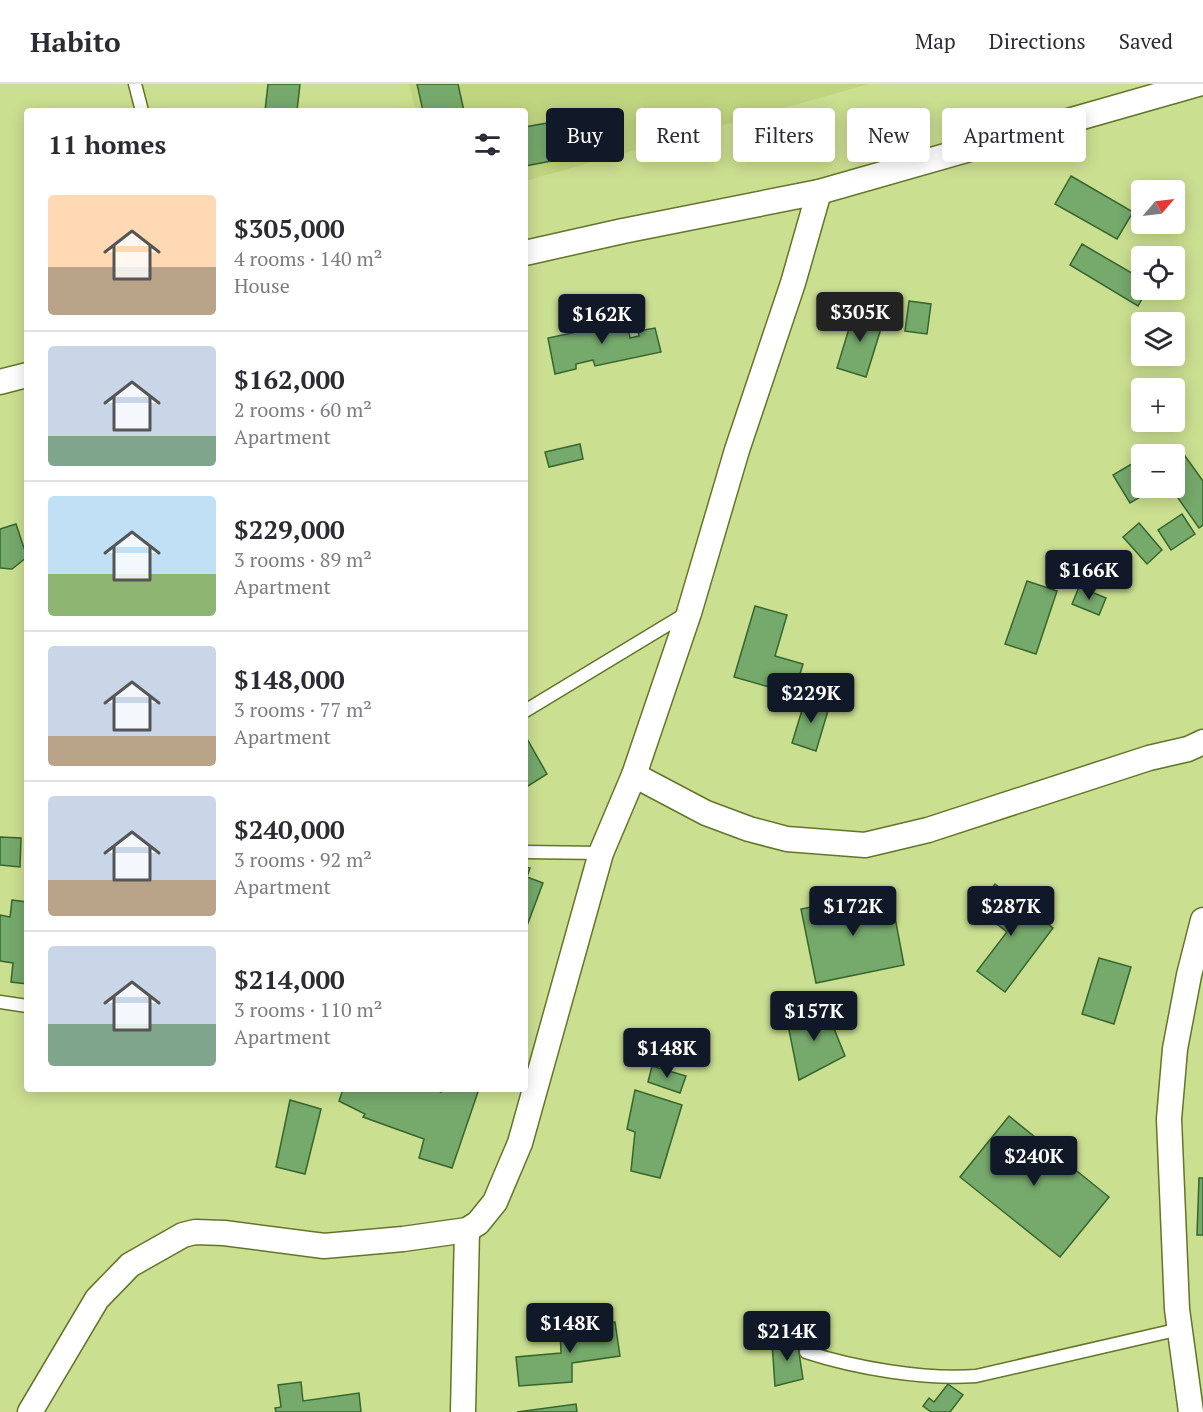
<!DOCTYPE html>
<html lang="en">
<head>
<meta charset="utf-8">
<style>
	:root { --surface:#fff; --page:#f7f7f7; --text:#2b2b33; --muted:#7c7c81; --line:#e1e1e2; --accent:#111827 }
	body { margin:0; font-family:"PT Serif",serif; background:var(--page); color:var(--text); height:100vh; display:flex; flex-direction:column; font-size:22px; white-space:nowrap }
	* { box-sizing:border-box; margin:0 }
	p { font-size:20px; color:var(--muted) }
	.icon { flex:none; width:33px; height:33px; fill:none; stroke:currentColor; stroke-width:2; stroke-linecap:round; stroke-linejoin:round }
	.map { position:relative; flex:1; overflow:hidden }
	.panel { position:absolute; left:24px; top:24px; width:504px; height:984px; display:flex; flex-direction:column; background:var(--surface); border-radius:6px; box-shadow:0 3px 15px #0003 }
	.panel>* { flex:none }
	.guide { position:absolute; left:546px; top:24px; width:567px; height:54px; display:flex; gap:12px }
	.needle { width:39px; rotate:62deg }
	.fabs { position:absolute; left:1131px; top:96px; display:grid; gap:12px }
	.fabs a { display:grid; place-items:center; width:54px; height:54px; border-radius:6px; background:var(--surface); box-shadow:0 3px 15px #0003; font-size:30px }
	.price { position:absolute; translate:-50% -51px; padding:0 14px; border-radius:6px; background:var(--accent); color:#fff; font-size:20px; line-height:39px; filter:drop-shadow(0 2px 3px #0008) }
	.price::after { content:''; position:absolute; left:50%; top:36px; width:18px; height:14px; margin-left:-9px; background:inherit; clip-path:polygon(0 0,100% 0,50% 100%) }
	.price.active { background:#222; color:#fff }
	ul { padding:0; list-style:none }
	li { display:flex; align-items:center; gap:18px; height:150px; padding:0 24px }
	li+li { border-top:2px solid var(--line) }
	li span { display:grid; place-items:center; flex:none; width:168px; height:120px; border-radius:6px; color:#555 }
	li>.icon { margin-inline-start:auto }
	span .icon { width:72px; height:72px; fill:#fffc; stroke-width:1 }
	li b { font-size:26px }
	h2 { display:flex; justify-content:space-between; align-items:center; height:72px; padding:0 24px; font-size:26px }
	.tag { padding:0 21px; border-radius:6px; background:var(--surface); box-shadow:0 3px 15px #0003; font-size:21px; line-height:54px }
	.tag.active { background:var(--accent); color:#fff }
	header { display:flex; align-items:center; gap:36px; box-sizing:border-box; height:84px; padding:0 30px; background:var(--surface); border-bottom:2px solid var(--line) }
	header strong { font-size:28px }
	nav { display:flex; gap:33px; margin-inline-start:auto; font-size:21px }
	.map>svg:first-child { display:block }
</style>
</head>
<body>
<header>
<strong>Habito</strong>
<nav><a>Map</a><a>Directions</a><a>Saved</a></nav>
</header>
<div class="map">
<svg width="1203" height="1328" viewBox="0 0 1203 1328">
	<rect width="100%" height="100%" fill="#cbdf91"/>
	<polygon fill="#c0d580" points="409,0 869,0 525,97 525,27 416,27"/>
	<g fill="#76a96c" stroke="#36662c" stroke-width="1.5">
		<polygon points="268,0 300,0 297,27 265,27"/>
		<polygon points="417,0 458,0 464,27 423,27"/>
		<polygon points="603,29 610,66 525,82 525,43"/>
		<polygon points="1071,92 1133,128 1117,155 1055,120"/>
		<polygon points="1082,160 1135,191 1142,180 1142,206 1147,206 1138,222 1070,181"/>
		<polygon points="909,217 931,220 927,250 905,247"/>
		<polygon points="855,225 884,235 866,293 837,284"/>
		<polygon points="626,230 630,254 639,252 638,247 655,244 661,268 595,282 593,276 576,280 576,285 555,290 548,254 591,245 589,238"/>
		<polygon points="580,360 583,375 549,383 545,368"/>
		<polygon points="1185,372 1203,397 1203,441 1199,444 1171,404 1162,410 1158,404 1174,404 1174,379"/>
		<polygon points="1135,378 1142,388 1142,404 1151,404 1152,406 1130,419 1113,391"/>
		<polygon points="1182,430 1195,450 1171,466 1158,446"/>
		<polygon points="1139,439 1162,466 1147,480 1123,453"/>
		<polygon points="16,440 27,473 12,485 0,484 0,445"/>
		<polygon points="1027,497 1057,507 1036,570 1005,560"/>
		<polygon points="1079,503 1106,514 1099,531 1072,520"/>
		<polygon points="755,522 787,531 775,572 803,580 794,610 734,593"/>
		<polygon points="806,613 830,620 816,667 792,659"/>
		<polygon points="526,653 547,690 525,704 525,654"/>
		<polygon points="0,753 21,754 20,783 0,781"/>
		<polygon points="525,783 530,784 527,793 543,799 525,847"/>
		<polygon points="995,800 1053,844 1005,908 977,887 1007,848 976,824"/>
		<polygon points="890,807 904,881 816,899 801,825"/>
		<polygon points="12,816 27,818 27,900 11,898 13,879 0,877 0,831 10,833"/>
		<polygon points="1099,874 1131,883 1114,940 1082,930"/>
		<polygon points="825,922 845,972 799,996 787,936"/>
		<polygon points="652,982 686,992 680,1009 648,998"/>
		<polygon points="343,1005 431,1005 441,1008 443,1005 479,1005 452,1084 419,1074 424,1055 363,1033 365,1030 339,1017"/>
		<polygon points="635,1006 682,1021 660,1094 631,1087 635,1048 627,1045"/>
		<polygon points="290,1016 321,1025 305,1090 276,1083"/>
		<polygon points="1009,1032 1109,1113 1060,1173 960,1093"/>
		<polygon points="1199,1094 1203,1094 1203,1151 1197,1151"/>
		<polygon points="615,1238 620,1272 572,1279 572,1298 519,1302 516,1273 561,1269 560,1242"/>
		<polygon points="797,1256 803,1295 775,1302 772,1259"/>
		<polygon points="301,1298 303,1317 359,1309 361,1328 276,1328 275,1324 281,1323 278,1301"/>
		<polygon points="948,1300 963,1311 950,1328 931,1328 923,1322 929,1314 934,1318"/>
		<polygon points="576,1320 577,1328 517,1328"/>
	</g>
	<g fill="none" stroke-linecap="round" stroke-linejoin="round">
		<defs>
			<g id="lane">
				<polyline points="135,0 142,27"/>
				<polyline points="525,627 687,529"/>
				<polyline points="525,768 601,769"/>
				<polyline points="0,918 27,922"/>
				<path d="M806 1268C855 1284 925 1296 976 1292L1180 1245"/>
			</g>
			<g id="street">
				<polyline points="525,169 623,147 819,108 1198,0"/>
				<polyline points="0,298 27,291"/>
				<polyline points="634,691 706,729 749,745 787,755 865,761 928,746 1149,674 1188,665 1203,658"/>
				<polyline points="30,1328 97,1215 130,1181 183,1151 195,1148 224,1149 324,1162 403,1155 467,1146 478,1139 495,1118 520,1059 601,769 634,691 689,529 737,366 793,199 819,108"/>
				<polyline points="463,1328 467,1146"/>
				<polyline points="1191,1328 1177,1225 1169,1035 1175,965 1189,891 1203,836"/>
			</g>
		</defs>
		<use href="#lane" stroke="#647529" stroke-width="15"/>
		<use href="#street" stroke="#647529" stroke-width="27"/>
		<use href="#lane" stroke="#fff" stroke-width="12"/>
		<use href="#street" stroke="#fff" stroke-width="24"/>
	</g>
</svg>
<div class="fabs">
<a><svg class="needle" viewBox="-14 -14 28 28"><path d="M0-13l5 13h-10z" fill="#e53935"/><path d="M0 13l5-13h-10z" fill="#7c7c81"/></svg></a>
<a><svg class="icon" aria-label="locate" viewBox="0 0 24 24"><circle cx="12" cy="12" r="6"/><path d="M12 2v4M12 18v4M2 12h4M18 12h4"/></svg></a>
<a><svg class="icon" aria-label="layers" viewBox="0 0 24 24"><path d="M12 4l9 5-9 5-9-5zM3 14l9 5 9-5"/></svg></a>
<a>+</a>
<a>−</a>
</div>
<b class="price active" style="left:860px;top:259px">$305K</b>
<b class="price" style="left:602px;top:261px">$162K</b>
<b class="price" style="left:1089px;top:517px">$166K</b>
<b class="price" style="left:811px;top:640px">$229K</b>
<b class="price" style="left:853px;top:853px">$172K</b>
<b class="price" style="left:1011px;top:853px">$287K</b>
<b class="price" style="left:814px;top:958px">$157K</b>
<b class="price" style="left:667px;top:995px">$148K</b>
<b class="price" style="left:1034px;top:1103px">$240K</b>
<b class="price" style="left:570px;top:1270px">$148K</b>
<b class="price" style="left:787px;top:1278px">$214K</b>
<div class="guide">
<a class="tag active">Buy</a>
<a class="tag">Rent</a>
<a class="tag">Filters</a>
<a class="tag">New</a>
<a class="tag">Apartment</a>
</div>
<section class="panel">
<h2>11 homes<svg class="icon" aria-label="filters" viewBox="0 0 24 24"><path d="M4 7h16M4 17h16"/><circle cx="9" cy="7" r="2"/><circle cx="15" cy="17" r="2"/></svg></h2>
<ul>
<li><span style="background:linear-gradient(#ffd9b3 60%,#b9a48a 0)"><svg class="icon" aria-label="home" viewBox="0 0 24 24"><path d="M3 11l9-7 9 7M6 9v11h12V9"/></svg></span><div><b>$305,000</b><p>4 rooms · 140 m²</p><p>House</p></div></li>
<li><span style="background:linear-gradient(#c9d6e8 75%,#7fa58c 0)"><svg class="icon" aria-label="home" viewBox="0 0 24 24"><path d="M3 11l9-7 9 7M6 9v11h12V9"/></svg></span><div><b>$162,000</b><p>2 rooms · 60 m²</p><p>Apartment</p></div></li>
<li><span style="background:linear-gradient(#bfe0f5 65%,#8fb573 0)"><svg class="icon" aria-label="home" viewBox="0 0 24 24"><path d="M3 11l9-7 9 7M6 9v11h12V9"/></svg></span><div><b>$229,000</b><p>3 rooms · 89 m²</p><p>Apartment</p></div></li>
<li><span style="background:linear-gradient(#c9d6e8 75%,#b9a48a 0)"><svg class="icon" aria-label="home" viewBox="0 0 24 24"><path d="M3 11l9-7 9 7M6 9v11h12V9"/></svg></span><div><b>$148,000</b><p>3 rooms · 77 m²</p><p>Apartment</p></div></li>
<li><span style="background:linear-gradient(#c9d6e8 70%,#b9a48a 0)"><svg class="icon" aria-label="home" viewBox="0 0 24 24"><path d="M3 11l9-7 9 7M6 9v11h12V9"/></svg></span><div><b>$240,000</b><p>3 rooms · 92 m²</p><p>Apartment</p></div></li>
<li><span style="background:linear-gradient(#c9d6e8 65%,#7fa58c 0)"><svg class="icon" aria-label="home" viewBox="0 0 24 24"><path d="M3 11l9-7 9 7M6 9v11h12V9"/></svg></span><div><b>$214,000</b><p>3 rooms · 110 m²</p><p>Apartment</p></div></li>
</ul>
</section>
</div>
</body>
</html>
